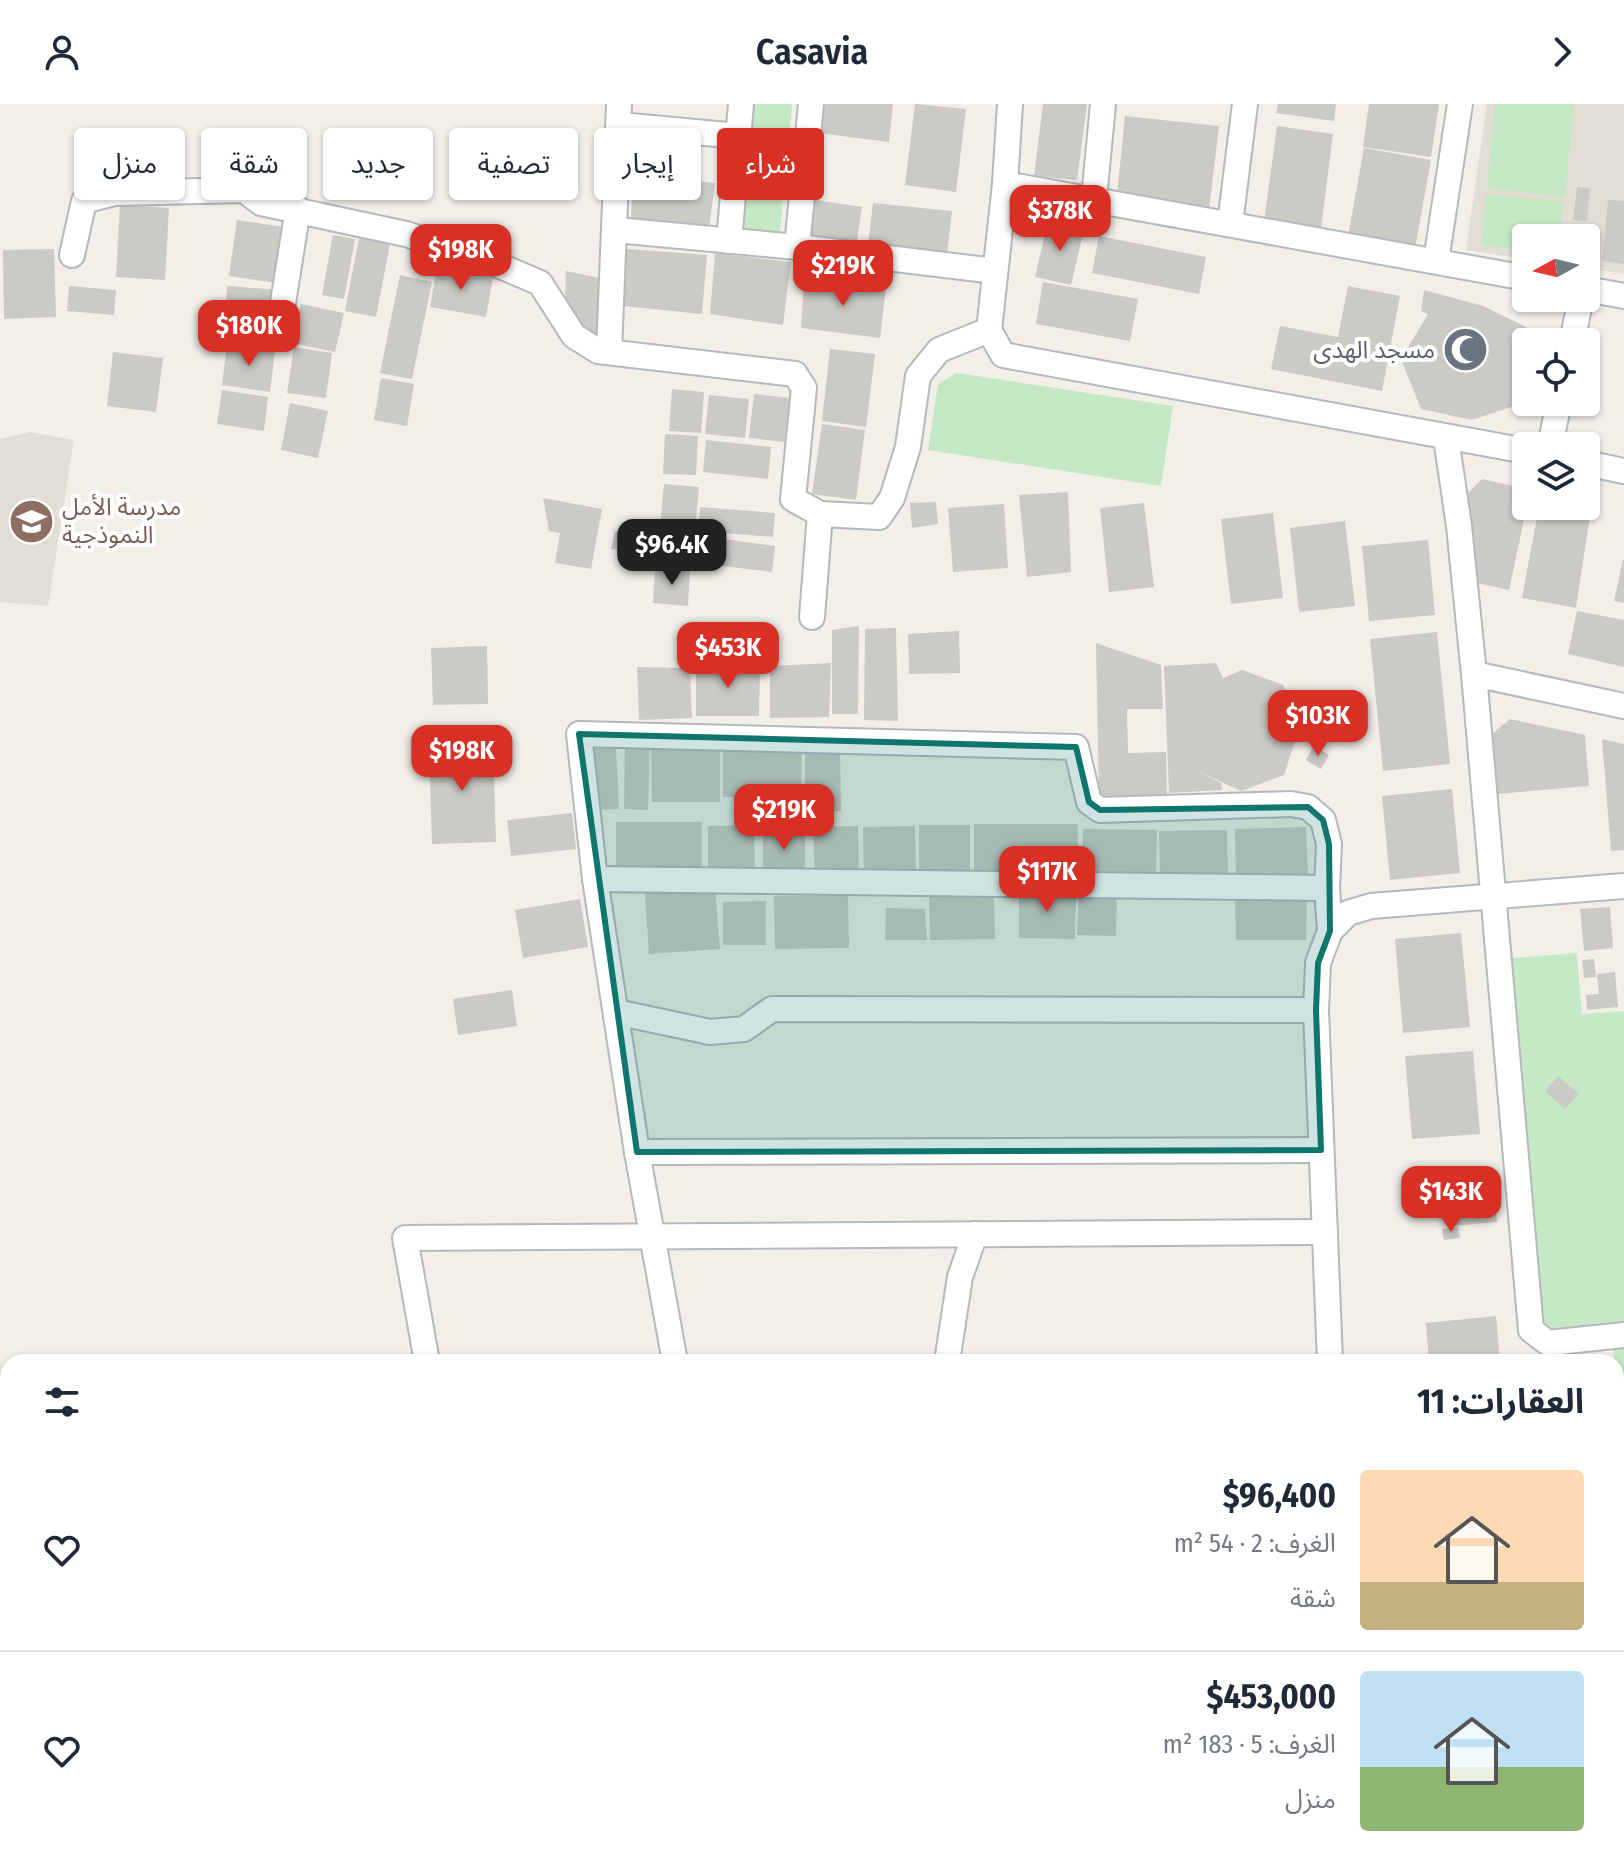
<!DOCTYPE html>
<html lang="ar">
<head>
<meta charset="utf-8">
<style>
	:root { --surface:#fff; --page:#f6f6f7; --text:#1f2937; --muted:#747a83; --line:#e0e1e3; --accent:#d93025 }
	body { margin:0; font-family:"Fira Sans Condensed","Noto Sans Arabic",sans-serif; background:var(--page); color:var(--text); direction:rtl; height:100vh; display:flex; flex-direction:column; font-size:30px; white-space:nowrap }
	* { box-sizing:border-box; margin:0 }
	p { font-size:26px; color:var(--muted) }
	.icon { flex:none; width:44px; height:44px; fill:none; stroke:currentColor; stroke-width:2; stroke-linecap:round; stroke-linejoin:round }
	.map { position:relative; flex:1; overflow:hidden; direction:ltr }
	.details { position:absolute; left:0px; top:1250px; width:1624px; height:514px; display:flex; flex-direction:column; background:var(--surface); border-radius:24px 24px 0 0; box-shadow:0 2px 6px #0004; direction:rtl }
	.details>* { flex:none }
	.banner { position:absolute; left:24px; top:24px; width:800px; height:72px; direction:rtl; display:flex; gap:16px }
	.needle { width:52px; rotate:262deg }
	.controls { position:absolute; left:1512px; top:120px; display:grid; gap:16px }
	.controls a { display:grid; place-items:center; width:88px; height:88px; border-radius:8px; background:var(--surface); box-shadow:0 2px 6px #0004; font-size:40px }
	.price { position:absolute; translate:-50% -68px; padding:0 18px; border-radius:16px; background:var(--accent); color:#fff; font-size:26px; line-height:52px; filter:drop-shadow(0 2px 4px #0008) }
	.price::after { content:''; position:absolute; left:50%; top:48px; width:24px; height:18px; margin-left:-12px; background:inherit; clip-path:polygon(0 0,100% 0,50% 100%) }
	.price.current { background:#222; color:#fff }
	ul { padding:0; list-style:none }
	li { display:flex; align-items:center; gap:24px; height:200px; padding:0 40px }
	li+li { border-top:2px solid var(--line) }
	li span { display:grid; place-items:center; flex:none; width:224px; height:160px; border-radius:8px; color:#555 }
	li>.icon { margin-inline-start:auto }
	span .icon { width:96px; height:96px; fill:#fffc; stroke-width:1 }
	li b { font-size:34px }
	h2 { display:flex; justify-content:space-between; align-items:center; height:96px; padding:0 40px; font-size:34px }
	.pill { padding:0 28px; border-radius:8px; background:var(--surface); box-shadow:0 2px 6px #0004; font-size:28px; line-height:72px }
	.pill.current { background:var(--accent); color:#fff }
	header { display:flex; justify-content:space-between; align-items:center; height:104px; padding:0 40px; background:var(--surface); font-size:36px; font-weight:600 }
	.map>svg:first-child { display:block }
</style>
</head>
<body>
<header><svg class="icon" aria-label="forward" viewBox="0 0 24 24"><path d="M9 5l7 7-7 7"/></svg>Casavia<svg class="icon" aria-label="person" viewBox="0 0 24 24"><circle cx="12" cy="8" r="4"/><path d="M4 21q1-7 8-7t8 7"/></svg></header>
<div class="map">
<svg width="1624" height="1763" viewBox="0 0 1624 1763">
	<rect width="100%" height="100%" fill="#f1efe8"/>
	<g fill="#e1ded6">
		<polygon points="1487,0 1624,0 1624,170 1586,164 1586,134 1526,134 1526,155 1466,146"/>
		<polygon points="30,328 74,336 48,502 0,498 0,335"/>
	</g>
	<g fill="#c5e8c5">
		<polygon points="745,0 792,0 780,129 734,124"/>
		<polygon points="1495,0 1574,0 1565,93 1487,84"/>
		<polygon points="1486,91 1563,97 1560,134 1526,134 1526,147 1482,141"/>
		<polygon points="957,269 1173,302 1161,382 928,346 938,280"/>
		<polygon points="1577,849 1582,910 1624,907 1624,1221 1544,1228 1512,854"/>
		<polygon points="1624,1244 1624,1311 1620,1311 1613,1245"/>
		<polygon points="1624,1583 1624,1763 1509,1763 1508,1756 1616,1756 1616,1586"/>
	</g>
	<g fill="#cccac5">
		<polygon points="813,0 893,0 889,38 810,28"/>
		<polygon points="915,0 966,5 956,88 905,81"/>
		<polygon points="1043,0 1087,0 1077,76 1034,72"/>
		<polygon points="1278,0 1336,0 1334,17 1276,9"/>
		<polygon points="1369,0 1439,0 1431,53 1363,43"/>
		<polygon points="1125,12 1219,22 1209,106 1117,91"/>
		<polygon points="1277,22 1333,30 1321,125 1264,118"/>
		<polygon points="1364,44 1431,56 1414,150 1347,138"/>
		<polygon points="633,70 715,79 709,124 631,114"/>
		<polygon points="1577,83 1590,84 1587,117 1573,116"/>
		<polygon points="808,95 862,103 856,143 802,135"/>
		<polygon points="1608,96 1624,97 1624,160 1602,157"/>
		<polygon points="873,99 952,107 947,150 868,141"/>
		<polygon points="120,101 169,104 165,176 116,173"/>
		<polygon points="237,116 291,124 283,180 229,172"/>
		<polygon points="1048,117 1084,125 1071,181 1035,173"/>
		<polygon points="333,131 355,135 344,195 322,191"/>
		<polygon points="1099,132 1206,153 1199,190 1092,169"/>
		<polygon points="359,134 390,140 376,213 345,207"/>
		<polygon points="54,145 56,213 4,215 3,146"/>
		<polygon points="627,145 707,151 702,210 623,202"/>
		<polygon points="715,149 791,158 783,221 710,210"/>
		<polygon points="437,162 493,173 486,213 430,203"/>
		<polygon points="566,167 605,175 606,235 582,229 565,196"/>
		<polygon points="400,171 432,178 412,275 380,269"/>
		<polygon points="804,177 886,183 880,234 801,224"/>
		<polygon points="1043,178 1138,195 1130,237 1036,220"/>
		<polygon points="69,182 116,186 114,211 67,207"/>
		<polygon points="227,182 281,186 276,242 223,238"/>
		<polygon points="1348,182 1400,192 1382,287 1271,265 1280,222 1338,233"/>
		<polygon points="1424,186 1483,202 1540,230 1542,238 1526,238 1526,287 1517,301 1472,316 1421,305 1401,255 1428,210 1421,207"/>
		<polygon points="301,200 344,209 335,248 292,239"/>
		<polygon points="227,241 275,247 270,288 222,281"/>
		<polygon points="294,243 332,249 326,294 287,289"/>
		<polygon points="830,245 875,250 866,323 822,317"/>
		<polygon points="113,248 163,254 156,308 107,302"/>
		<polygon points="381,274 414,280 407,322 374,316"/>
		<polygon points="672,285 704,288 701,329 669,327"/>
		<polygon points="222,286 268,293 264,327 217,320"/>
		<polygon points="754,290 790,294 786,338 749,334"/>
		<polygon points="709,291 749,295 745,334 705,330"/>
		<polygon points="290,299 328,307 318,354 281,346"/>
		<polygon points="822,320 865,326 856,396 812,390"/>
		<polygon points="665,330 698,332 696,371 663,370"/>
		<polygon points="706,336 771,343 768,375 703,368"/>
		<polygon points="1482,375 1526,385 1527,402 1509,486 1468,477 1462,395"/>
		<polygon points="664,380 699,383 695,425 660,422"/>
		<polygon points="1068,388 1071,468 1027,473 1019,391"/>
		<polygon points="543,394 602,405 591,465 555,459 560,429 549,427"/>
		<polygon points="1586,397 1592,398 1576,504 1522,494 1539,402 1586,402"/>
		<polygon points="936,398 938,420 912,424 910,399"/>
		<polygon points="1144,399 1154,483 1109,488 1100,404"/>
		<polygon points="1004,400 1008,464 953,468 948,404"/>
		<polygon points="700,403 775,409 773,433 698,427"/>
		<polygon points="1273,409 1283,494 1231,500 1221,415"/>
		<polygon points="1345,417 1355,502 1299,508 1290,424"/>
		<polygon points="615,427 647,434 644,447 611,445"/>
		<polygon points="658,428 691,430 690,463 657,461"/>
		<polygon points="701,432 775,442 772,468 698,459"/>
		<polygon points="1428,436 1435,511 1369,517 1362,442"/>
		<polygon points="1623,456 1624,456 1624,499 1614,497"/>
		<polygon points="655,465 690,467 688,502 653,499"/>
		<polygon points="1577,507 1624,516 1624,563 1568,550"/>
		<polygon points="859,522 858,610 832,610 832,526"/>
		<polygon points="896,524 898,617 864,616 865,525"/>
		<polygon points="959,527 960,569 909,570 908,530"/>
		<polygon points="1437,528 1450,660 1383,667 1370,535"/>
		<polygon points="1096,539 1161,561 1163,605 1127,605 1128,649 1166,648 1167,692 1099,693"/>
		<polygon points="487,542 488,600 433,601 431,544"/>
		<polygon points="831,559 829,613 770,614 770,562"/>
		<polygon points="1216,559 1223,574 1242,566 1283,581 1299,625 1284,671 1241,687 1197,667 1221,679 1222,686 1169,689 1164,562"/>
		<polygon points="696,560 760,561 759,612 696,612"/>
		<polygon points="637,563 690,564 692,614 639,616"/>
		<polygon points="1510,615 1585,631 1589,682 1496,690 1492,630"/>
		<polygon points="1602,635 1624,640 1624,746 1611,747"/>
		<polygon points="625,637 650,637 648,706 624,705"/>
		<polygon points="493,638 496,738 432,740 429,640"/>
		<polygon points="723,638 802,641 801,695 777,695 777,706 758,705 758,694 723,693"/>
		<polygon points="805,642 840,642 841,707 805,707"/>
		<polygon points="1314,642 1329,651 1321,665 1306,656"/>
		<polygon points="616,644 619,705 593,706 590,645"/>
		<polygon points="651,644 720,644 720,698 652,698"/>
		<polygon points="1452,685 1460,769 1390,776 1382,692"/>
		<polygon points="572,709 576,745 511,752 507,716"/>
		<rect x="616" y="718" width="86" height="54"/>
		<polygon points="974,720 1078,720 1078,772 974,773"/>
		<polygon points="754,721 755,772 708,773 708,722"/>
		<rect x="919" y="721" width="51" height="52"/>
		<polygon points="858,722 859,771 815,772 813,723"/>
		<polygon points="915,722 916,773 864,774 863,723"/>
		<polygon points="763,723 805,723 805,773 763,772"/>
		<polygon points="1306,723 1308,772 1236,774 1235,725"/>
		<polygon points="1083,725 1157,726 1156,773 1082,772"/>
		<polygon points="1227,726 1228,772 1160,773 1159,727"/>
		<polygon points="715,784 720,845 649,850 645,789"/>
		<polygon points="1079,784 1117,784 1116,832 1077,831"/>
		<polygon points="1019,786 1076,787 1075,835 1019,834"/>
		<polygon points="994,790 995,835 930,836 929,791"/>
		<polygon points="774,792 848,792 849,844 775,845"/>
		<polygon points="1235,792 1307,792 1306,836 1236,836"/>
		<polygon points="580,795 588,843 523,854 515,806"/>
		<polygon points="766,797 766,841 723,841 723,798"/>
		<polygon points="1610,803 1613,844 1584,847 1580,805"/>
		<polygon points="886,804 925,805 927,836 885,836"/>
		<polygon points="1461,829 1470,923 1403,929 1395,835"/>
		<polygon points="1594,855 1596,873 1584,874 1582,856"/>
		<polygon points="1615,868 1618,903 1587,906 1586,891 1599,890 1597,870"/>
		<polygon points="512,886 517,922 458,931 453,895"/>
		<polygon points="1473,947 1480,1030 1412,1035 1405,952"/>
		<polygon points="1558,972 1579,990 1565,1005 1545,987"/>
		<polygon points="1495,1094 1497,1118 1452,1122 1450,1099"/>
		<polygon points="1458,1123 1460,1134 1444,1136 1442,1125"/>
		<polygon points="1496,1212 1500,1258 1429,1258 1426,1219"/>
		<polygon points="1624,1343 1624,1396 1616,1397 1616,1344"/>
		<polygon points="1616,1508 1618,1508 1624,1528 1624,1530 1616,1532"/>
	</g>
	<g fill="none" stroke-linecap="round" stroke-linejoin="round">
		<defs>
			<g id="minor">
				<polyline points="1010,0 1005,80 989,226 1003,251 1526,347"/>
				<polyline points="620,21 738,32"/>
				<polyline points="1005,80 1526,174"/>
				<polyline points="1094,95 1103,0"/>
				<polyline points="1230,120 1245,0"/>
				<polyline points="616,126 797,143 995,167"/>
				<polyline points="729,137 741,0"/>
				<polyline points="797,143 811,0"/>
				<polyline points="72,151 84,97 115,89 244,86 261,99 406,130 489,157 540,179 574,232 598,247 795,270 804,284 793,395 820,410 879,413 892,394 908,343 918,272 939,246 989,226"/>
				<polyline points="1436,157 1460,0"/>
				<polyline points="1586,185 1624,192"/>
				<polyline points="278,230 298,105"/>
				<polyline points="1572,238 1581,194"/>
				<polyline points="609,248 619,0"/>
				<polyline points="1446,334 1459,422 1474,570 1531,1226 1548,1239 1624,1231"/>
				<polyline points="1550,342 1559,298"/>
				<polyline points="1586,359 1624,367"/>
				<polyline points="812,513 820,410"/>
				<polyline points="1474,570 1624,602"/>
				<polyline points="595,775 1327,784"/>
				<polyline points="1330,827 1348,809 1371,802 1624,782"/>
				<polyline points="616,908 710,928 744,925 772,905 1316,906"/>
				<polyline points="637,1048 1321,1046"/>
				<polyline points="427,1258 405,1134 1325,1128"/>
				<polyline points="675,1258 637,1048 595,775 579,630 1076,643 1089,698 1100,706 1291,700 1308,703 1323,716 1329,740 1327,784 1330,827 1318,859 1316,906 1330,1258"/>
				<polyline points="947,1258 960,1173 975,1130"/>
				<polyline points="528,1756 530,1763"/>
				<polyline points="844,1756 845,1763"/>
				<polyline points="1004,1756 1005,1763"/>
				<polyline points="1282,1756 1282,1763"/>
			</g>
		</defs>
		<use href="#minor" stroke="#b5b8bc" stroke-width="28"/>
		<use href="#minor" stroke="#fff" stroke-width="24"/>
	</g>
	<path fill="#0f766e" fill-opacity="0.2" stroke="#0f766e" stroke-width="6" stroke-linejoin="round" d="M579 630 1076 643 1089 698 1100 706 1308 703 1323 716 1329 740 1330 827 1318 859 1316 906 1321 1046 637 1048Z"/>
	<defs>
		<symbol id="mosque-disc" viewBox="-11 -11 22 22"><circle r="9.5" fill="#6b7280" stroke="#fff"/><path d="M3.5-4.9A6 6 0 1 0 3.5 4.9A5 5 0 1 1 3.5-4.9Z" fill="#fff"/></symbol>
		<symbol id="school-disc" viewBox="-11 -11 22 22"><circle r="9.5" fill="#8d6e63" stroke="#fff"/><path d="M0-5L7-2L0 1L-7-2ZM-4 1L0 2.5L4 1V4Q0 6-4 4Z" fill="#fff"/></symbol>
	</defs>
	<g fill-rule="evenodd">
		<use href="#mosque-disc" x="1440" y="220" width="51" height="51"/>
		<use href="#school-disc" x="6" y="392" width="51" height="51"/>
	</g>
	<g text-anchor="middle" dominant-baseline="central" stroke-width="8" stroke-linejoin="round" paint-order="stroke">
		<g font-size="24" fill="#5b616d" stroke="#fff" text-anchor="end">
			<text x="1435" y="246">مسجد الهدى</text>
		</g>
		<g font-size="24" fill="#785e54" stroke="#fff" text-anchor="start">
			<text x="62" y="403">مدرسة الأمل<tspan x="62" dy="28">النموذجية</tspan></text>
		</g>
	</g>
</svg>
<div class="controls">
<a><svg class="needle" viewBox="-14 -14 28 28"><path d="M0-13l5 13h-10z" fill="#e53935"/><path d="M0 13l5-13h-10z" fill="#747a83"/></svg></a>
<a><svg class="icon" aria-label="locate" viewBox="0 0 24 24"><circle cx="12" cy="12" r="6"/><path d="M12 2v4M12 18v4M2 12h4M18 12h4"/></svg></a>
<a><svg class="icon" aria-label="layers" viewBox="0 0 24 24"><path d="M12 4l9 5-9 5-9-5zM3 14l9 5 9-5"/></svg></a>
</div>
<b class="price" style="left:1060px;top:149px">$378K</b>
<b class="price" style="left:461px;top:188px">$198K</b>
<b class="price" style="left:843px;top:204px">$219K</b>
<b class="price" style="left:249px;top:264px">$180K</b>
<b class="price current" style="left:672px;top:483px">$96.4K</b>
<b class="price" style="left:728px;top:586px">$453K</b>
<b class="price" style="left:1318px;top:654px">$103K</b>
<b class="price" style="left:462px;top:689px">$198K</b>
<b class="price" style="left:784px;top:748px">$219K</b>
<b class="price" style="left:1047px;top:810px">$117K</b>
<b class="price" style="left:1451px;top:1130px">$143K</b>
<div class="banner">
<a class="pill current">شراء</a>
<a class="pill">إيجار</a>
<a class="pill">تصفية</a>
<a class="pill">جديد</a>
<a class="pill">شقة</a>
<a class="pill">منزل</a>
</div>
<section class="details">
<h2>العقارات: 11<svg class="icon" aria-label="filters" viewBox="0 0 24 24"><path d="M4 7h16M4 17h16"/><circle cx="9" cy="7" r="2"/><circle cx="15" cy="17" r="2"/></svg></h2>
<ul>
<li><span style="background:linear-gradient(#ffd9b3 70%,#c2b280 0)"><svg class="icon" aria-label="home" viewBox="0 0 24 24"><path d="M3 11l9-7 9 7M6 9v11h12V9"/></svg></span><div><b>$96,400</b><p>الغرف: 2 · 54 m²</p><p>شقة</p></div><svg class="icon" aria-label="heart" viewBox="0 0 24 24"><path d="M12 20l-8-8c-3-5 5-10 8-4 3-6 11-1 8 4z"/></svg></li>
<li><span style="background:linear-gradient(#bfe0f5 60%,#8fb573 0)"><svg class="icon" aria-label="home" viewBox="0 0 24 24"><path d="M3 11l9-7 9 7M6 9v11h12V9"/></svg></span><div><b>$453,000</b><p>الغرف: 5 · 183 m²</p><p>منزل</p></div><svg class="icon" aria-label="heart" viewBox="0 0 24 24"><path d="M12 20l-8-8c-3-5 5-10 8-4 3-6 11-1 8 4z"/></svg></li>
</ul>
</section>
</div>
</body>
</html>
